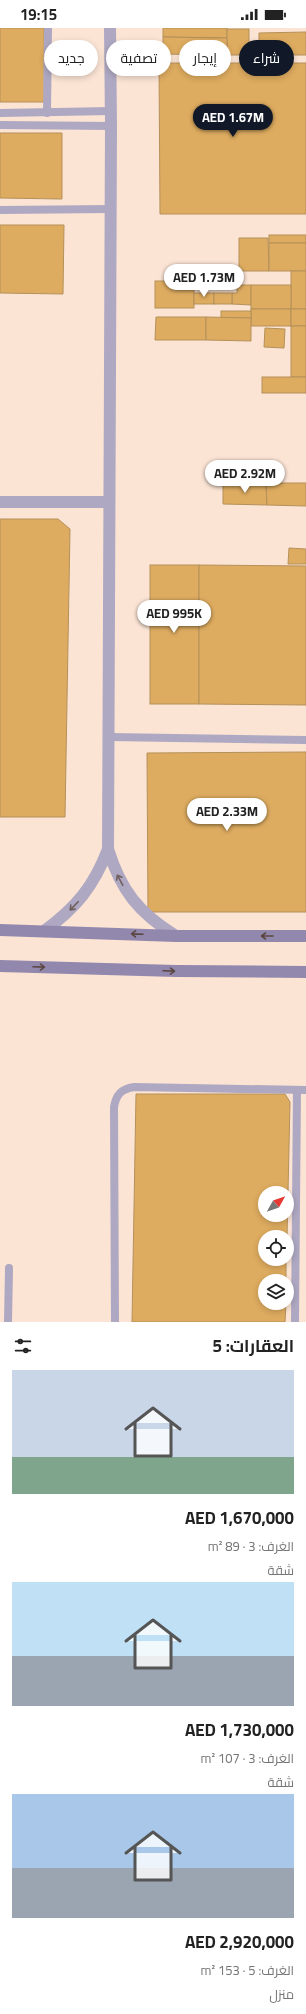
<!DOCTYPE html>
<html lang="ar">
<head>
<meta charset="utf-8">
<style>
	:root { --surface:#fff; --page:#f6f6f6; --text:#222; --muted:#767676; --accent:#111827 }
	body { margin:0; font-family:Georgia,Cairo,serif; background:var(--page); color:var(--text); direction:rtl; height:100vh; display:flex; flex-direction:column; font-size:15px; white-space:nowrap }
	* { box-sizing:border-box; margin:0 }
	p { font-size:13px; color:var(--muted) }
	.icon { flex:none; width:22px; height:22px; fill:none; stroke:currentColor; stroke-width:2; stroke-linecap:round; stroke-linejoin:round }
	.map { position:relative; height:1294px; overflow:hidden; direction:ltr }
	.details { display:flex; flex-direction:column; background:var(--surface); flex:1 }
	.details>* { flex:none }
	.banner { position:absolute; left:12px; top:12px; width:282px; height:36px; direction:rtl; display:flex; gap:8px }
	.needle { width:26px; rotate:50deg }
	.controls { position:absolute; left:258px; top:1158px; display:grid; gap:8px }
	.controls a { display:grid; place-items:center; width:36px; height:36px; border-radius:50%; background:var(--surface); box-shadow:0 2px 6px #0003; font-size:20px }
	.price { position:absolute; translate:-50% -34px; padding:0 9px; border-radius:14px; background:#fff; color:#222; font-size:13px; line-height:26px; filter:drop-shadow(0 1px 2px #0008) }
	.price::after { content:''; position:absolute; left:50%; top:24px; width:12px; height:9px; margin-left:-6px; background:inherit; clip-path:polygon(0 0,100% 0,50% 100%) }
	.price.current { background:var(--accent); color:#fff }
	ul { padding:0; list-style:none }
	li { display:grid; align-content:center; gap:8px; height:212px; padding:0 12px }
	li span { display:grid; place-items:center; height:124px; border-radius:0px; color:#555 }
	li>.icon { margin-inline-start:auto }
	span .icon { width:72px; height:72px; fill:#fffc; stroke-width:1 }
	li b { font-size:17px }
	h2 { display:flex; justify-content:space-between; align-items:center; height:48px; padding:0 12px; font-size:17px }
	.chip { padding:0 14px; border-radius:18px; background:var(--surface); box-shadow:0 2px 6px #0003; font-size:14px; line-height:36px }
	.chip.current { background:var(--accent); color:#fff }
	.status { display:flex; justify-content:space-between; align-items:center; height:28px; padding:0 20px; background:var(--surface); direction:ltr }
	.status svg { height:11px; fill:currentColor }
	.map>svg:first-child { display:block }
</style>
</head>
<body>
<div class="status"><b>19:15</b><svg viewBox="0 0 49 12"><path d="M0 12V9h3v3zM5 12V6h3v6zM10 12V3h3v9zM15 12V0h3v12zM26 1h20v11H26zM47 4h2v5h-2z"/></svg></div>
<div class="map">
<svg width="306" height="1294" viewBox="0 0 306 1294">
	<rect width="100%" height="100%" fill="#fbe4d4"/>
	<g fill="#deac60" stroke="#b5905a" fill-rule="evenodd">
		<polygon points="0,0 44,0 45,74 0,74"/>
		<polygon points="163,0 227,0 227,10 163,9"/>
		<rect x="227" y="1" width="22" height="26"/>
		<polygon points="306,4 306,27 259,27 259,5"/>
		<polygon points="163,9 227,10 227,27 163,26"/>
		<polygon points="159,35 306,35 306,186 160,186"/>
		<polygon points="0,105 62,105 62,171 0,170"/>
		<polygon points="0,197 64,197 63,266 0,265"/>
		<rect x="269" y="207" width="37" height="8"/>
		<polygon points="239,210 268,210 269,243 239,243"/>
		<rect x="269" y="215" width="37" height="28"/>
		<rect x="291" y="243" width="15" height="38"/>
		<rect x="155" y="253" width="39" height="27"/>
		<polygon points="237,257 251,257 251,277 232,276 232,265 237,265"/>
		<rect x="251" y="257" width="40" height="24"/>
		<rect x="194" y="265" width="20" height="11"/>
		<rect x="214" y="265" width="18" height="11"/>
		<rect x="251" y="281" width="40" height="17"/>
		<rect x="291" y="281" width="15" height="17"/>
		<rect x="221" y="283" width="30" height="7"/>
		<polygon points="156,289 206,289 206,312 155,312"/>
		<polygon points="206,289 251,290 251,313 206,312"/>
		<rect x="291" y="298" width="15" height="51"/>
		<polygon points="265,300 285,301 284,320 264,319"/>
		<rect x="262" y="349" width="44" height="16"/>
		<polygon points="223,454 266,455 267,477 223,476"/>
		<polygon points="266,455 306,455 306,478 267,477"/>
		<polygon points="0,491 58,491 70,501 65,789 0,789"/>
		<polygon points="289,520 306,521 306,536 288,536"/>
		<rect x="150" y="537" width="49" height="139"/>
		<polygon points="199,537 306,538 306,677 199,676"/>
		<polygon points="306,724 306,884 148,884 147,725"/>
		<path d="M136 1066H285L290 1074 287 1209H265V1231H286V1253H265V1275H286L285 1294H132ZM265 1165H287V1187H265Z"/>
	</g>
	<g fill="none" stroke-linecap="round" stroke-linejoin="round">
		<g stroke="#aea8c2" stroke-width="8">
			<polyline points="0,85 111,83"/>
			<polyline points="47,85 48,0"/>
			<polyline points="0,97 111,98"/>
			<polyline points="0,182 111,181"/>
			<polyline points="109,709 306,712"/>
			<polyline points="8,1294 9,1240"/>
			<path d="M115 1294 114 1079C116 1067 121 1061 134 1059L306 1062"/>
			<polyline points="295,1294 297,1062"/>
		</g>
		<g stroke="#aea8c2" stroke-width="12">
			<path d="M110 0 111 98 108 821C121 863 139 885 176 908"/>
			<polyline points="0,474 109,474"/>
			<path d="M44 903C76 880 94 858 108 821"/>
		</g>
		<g stroke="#9288ae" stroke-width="12">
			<polyline points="0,902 176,908 306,908"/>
			<polyline points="0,938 176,943 306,944"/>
		</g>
	</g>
	<defs><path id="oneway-shaft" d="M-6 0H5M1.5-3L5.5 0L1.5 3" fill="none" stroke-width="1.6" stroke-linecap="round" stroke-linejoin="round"/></defs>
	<g stroke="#705f5d">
		<use href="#oneway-shaft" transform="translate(120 852) rotate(-118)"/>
		<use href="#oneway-shaft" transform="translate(74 878) rotate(134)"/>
	</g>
	<g stroke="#5c4742">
		<use href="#oneway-shaft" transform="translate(137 906) rotate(-178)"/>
		<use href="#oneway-shaft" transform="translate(267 908) rotate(180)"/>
		<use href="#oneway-shaft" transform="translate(39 939) rotate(2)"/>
		<use href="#oneway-shaft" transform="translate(169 943) rotate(2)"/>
	</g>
</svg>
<div class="controls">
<a><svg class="needle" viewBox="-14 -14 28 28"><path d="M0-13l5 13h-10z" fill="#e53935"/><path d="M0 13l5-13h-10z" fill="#767676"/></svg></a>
<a><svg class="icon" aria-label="locate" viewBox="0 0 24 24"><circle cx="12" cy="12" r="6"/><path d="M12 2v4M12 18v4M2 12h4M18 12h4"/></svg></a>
<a><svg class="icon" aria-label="layers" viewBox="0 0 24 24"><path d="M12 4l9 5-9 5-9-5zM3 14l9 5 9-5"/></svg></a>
</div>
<b class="price current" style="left:233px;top:110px">AED 1.67M</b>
<b class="price" style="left:204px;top:270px">AED 1.73M</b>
<b class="price" style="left:245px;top:466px">AED 2.92M</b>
<b class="price" style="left:174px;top:606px">AED 995K</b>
<b class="price" style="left:227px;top:804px">AED 2.33M</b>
<div class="banner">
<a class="chip current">شراء</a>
<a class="chip">إيجار</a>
<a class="chip">تصفية</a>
<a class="chip">جديد</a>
</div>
</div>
<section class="details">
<h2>العقارات: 5<svg class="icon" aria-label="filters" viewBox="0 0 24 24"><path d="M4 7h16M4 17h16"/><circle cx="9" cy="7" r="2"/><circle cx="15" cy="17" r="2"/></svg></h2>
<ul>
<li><span style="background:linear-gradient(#c9d6e8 70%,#7fa58c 0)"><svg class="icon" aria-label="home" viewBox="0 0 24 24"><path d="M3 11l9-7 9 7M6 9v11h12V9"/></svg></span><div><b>AED 1,670,000</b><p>الغرف: 3 · 89 m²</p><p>شقة</p></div></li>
<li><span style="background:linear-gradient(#bfe0f5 60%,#9aa5b1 0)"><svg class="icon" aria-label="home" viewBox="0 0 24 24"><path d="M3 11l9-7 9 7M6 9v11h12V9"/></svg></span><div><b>AED 1,730,000</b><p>الغرف: 3 · 107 m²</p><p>شقة</p></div></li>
<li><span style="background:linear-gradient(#a9c7e8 60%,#9aa5b1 0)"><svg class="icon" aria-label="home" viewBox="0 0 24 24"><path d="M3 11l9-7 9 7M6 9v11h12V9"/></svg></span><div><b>AED 2,920,000</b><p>الغرف: 5 · 153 m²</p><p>منزل</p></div></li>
</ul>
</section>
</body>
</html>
